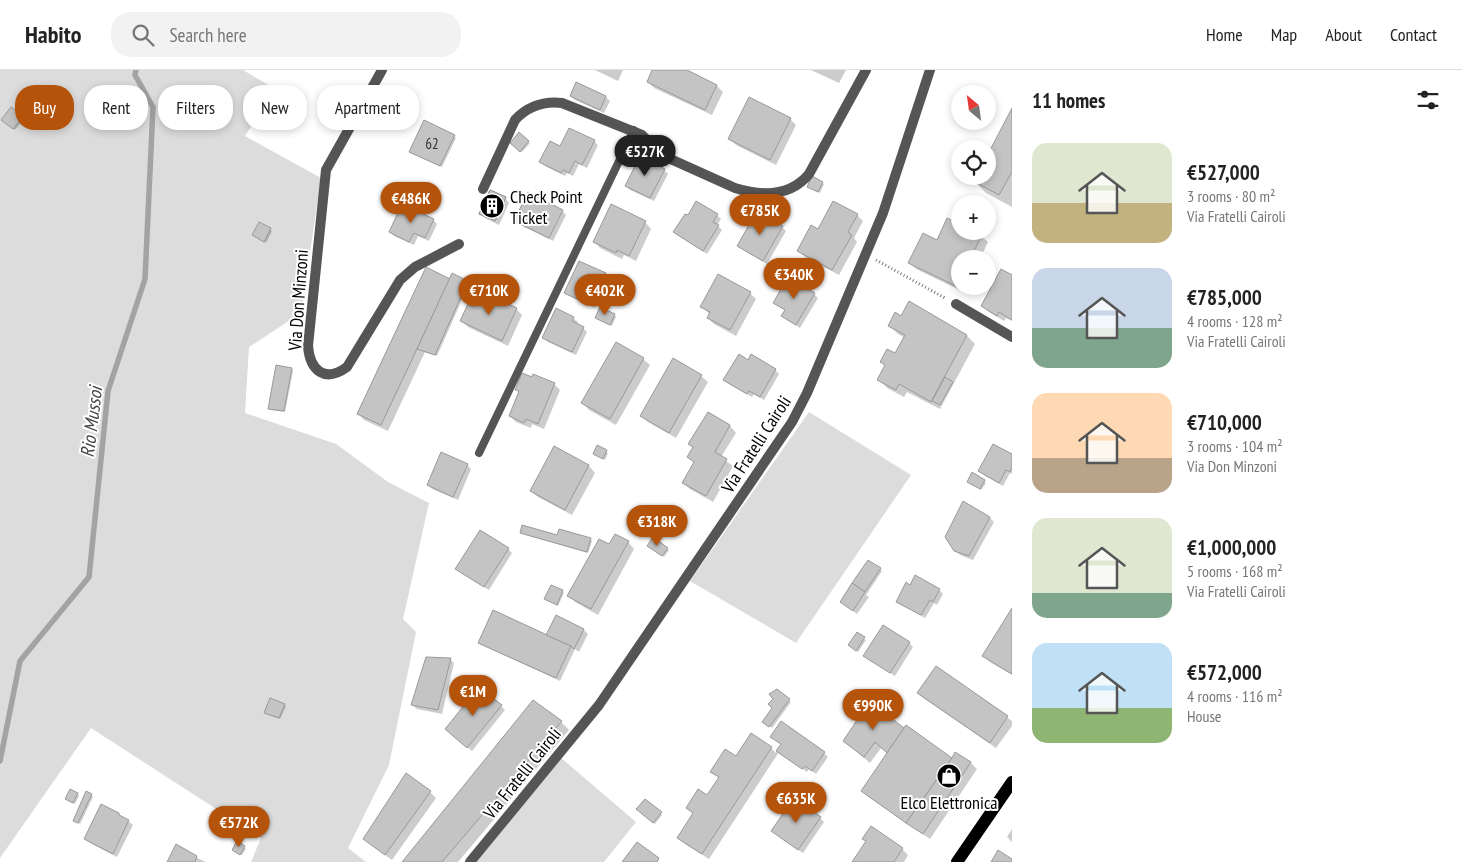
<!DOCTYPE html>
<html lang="en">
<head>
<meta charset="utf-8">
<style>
	:root { --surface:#fff; --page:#f2f2f2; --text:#222; --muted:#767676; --line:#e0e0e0; --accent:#b45309 }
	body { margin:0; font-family:"PT Sans Narrow",sans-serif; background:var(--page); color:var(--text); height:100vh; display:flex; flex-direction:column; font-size:19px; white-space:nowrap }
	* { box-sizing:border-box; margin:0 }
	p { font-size:16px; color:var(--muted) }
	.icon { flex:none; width:28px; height:28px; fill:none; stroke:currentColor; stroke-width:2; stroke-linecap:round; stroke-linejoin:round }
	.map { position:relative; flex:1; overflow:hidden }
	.sheet { display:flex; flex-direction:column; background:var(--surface); width:450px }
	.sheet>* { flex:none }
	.top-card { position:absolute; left:15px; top:15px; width:475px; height:45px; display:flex; gap:10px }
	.needle { width:32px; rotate:331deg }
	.controls { position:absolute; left:951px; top:15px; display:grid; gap:10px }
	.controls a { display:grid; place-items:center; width:45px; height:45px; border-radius:50%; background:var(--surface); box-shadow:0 2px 8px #0003; font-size:25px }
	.price { position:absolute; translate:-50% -42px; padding:0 11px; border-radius:18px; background:var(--accent); color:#fff; font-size:16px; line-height:32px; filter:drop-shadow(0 1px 2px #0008) }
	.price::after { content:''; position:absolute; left:50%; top:30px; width:15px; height:11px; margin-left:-8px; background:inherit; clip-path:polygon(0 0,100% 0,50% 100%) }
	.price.on { background:#222; color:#fff }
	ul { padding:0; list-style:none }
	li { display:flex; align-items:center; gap:15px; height:125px; padding:0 20px }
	li span { display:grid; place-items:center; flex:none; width:140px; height:100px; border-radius:15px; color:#555 }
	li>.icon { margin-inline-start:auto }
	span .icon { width:60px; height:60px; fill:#fffc; stroke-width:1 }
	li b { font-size:21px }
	h2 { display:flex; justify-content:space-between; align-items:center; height:60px; padding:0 20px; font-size:21px }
	.pill { padding:0 18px; border-radius:20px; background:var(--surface); box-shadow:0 2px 8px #0003; font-size:18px; line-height:45px }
	.pill.on { background:var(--accent); color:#fff }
	header { display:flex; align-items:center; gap:30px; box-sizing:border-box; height:70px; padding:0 25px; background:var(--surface); border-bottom:1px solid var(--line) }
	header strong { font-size:24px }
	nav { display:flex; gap:28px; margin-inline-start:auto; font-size:18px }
	.search { width:350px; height:45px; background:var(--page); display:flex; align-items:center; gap:12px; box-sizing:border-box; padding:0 18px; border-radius:20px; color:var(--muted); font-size:19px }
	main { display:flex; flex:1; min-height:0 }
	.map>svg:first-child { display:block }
</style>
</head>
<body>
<header>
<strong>Habito</strong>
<div class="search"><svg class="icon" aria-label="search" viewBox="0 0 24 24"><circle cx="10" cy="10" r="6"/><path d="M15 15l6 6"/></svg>Search here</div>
<nav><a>Home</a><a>Map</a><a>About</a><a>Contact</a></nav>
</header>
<main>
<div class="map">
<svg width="1012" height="792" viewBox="0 0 1012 792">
	<rect width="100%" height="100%" fill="#fff"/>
	<g fill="#dcdcdc">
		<polygon points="0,0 243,0 275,19 245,66 321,108 301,243 249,277 245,343 336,374 388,412 429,433 403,549 416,562 389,695 348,778 366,792 251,792 261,768 91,658 0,788"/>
		<polygon points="809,342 911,405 796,573 690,511"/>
		<polygon points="560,687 636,752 604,792 470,792"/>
	</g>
	<g fill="#0003">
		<polygon points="595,0 623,0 618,11"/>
		<polygon points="654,0 684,0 717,16 723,22 712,45 654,18 648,12"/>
		<polygon points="811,0 846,0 839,13"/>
		<polygon points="577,14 606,27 610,31 604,43 575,30 571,26"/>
		<polygon points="219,26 221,27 210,46 198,39"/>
		<polygon points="11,39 24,49 15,60 3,50"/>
		<polygon points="1012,41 1012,137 986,123 974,111 988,106 988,86"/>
		<polygon points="790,49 796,55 776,95 736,75 730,69"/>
		<polygon points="570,59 594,71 598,75 587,98 579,94 573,106 567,103 565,106 545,96 541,92 561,77"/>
		<polygon points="519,64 530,73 522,82 511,73"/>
		<polygon points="454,66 456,68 442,97 412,83"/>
		<polygon points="664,100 668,104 654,131 630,120 626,116"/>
		<polygon points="822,113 824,114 820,123 810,118"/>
		<polygon points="505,128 509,133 499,155 485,148 481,144"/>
		<polygon points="562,141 566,145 553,171 520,155 516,151"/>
		<polygon points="717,145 721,149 717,155 722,160 707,184 679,166 675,162"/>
		<polygon points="857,145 863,151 854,168 857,172 839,205 805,187 798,180 819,161"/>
		<polygon points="433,150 437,154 429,171 418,166 414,175 394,166 390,162"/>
		<polygon points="645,152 651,159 636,191 624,185 622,189 600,178 594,171"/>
		<polygon points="260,153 272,161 266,173 255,167"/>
		<polygon points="960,156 960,161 981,166 988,172 980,189 960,189 960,216 975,216 970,225 916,199 910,193"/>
		<polygon points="782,157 786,161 767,194 743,180 739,176"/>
		<polygon points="605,204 609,208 595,238 570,226 565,222"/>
		<polygon points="1012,206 1012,251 1006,248 1004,251 989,242 982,235"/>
		<polygon points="451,210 467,212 469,214 437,286 425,282 388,361 364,350 358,343"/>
		<polygon points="750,223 756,229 736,266 714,254 708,248 710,244 702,237"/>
		<polygon points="814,224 818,228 800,258 787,250 783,246 786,241 774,233"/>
		<polygon points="910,233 967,266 975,274 940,339 907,322 904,327 887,318 879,309 886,296 881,291 895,285 905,268 898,264 889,255 901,247"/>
		<polygon points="473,238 516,239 522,245 508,276 468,257 462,251"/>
		<polygon points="615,245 616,247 612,256 598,249"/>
		<polygon points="573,248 578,252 576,254 583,258 587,262 576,285 548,272 544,268"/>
		<polygon points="643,289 650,295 616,355 589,340 583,333"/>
		<polygon points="748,291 775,300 779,304 764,330 754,324 752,327 729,314 725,310"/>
		<polygon points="291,299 293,301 285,342 271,340 269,338"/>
		<polygon points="701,306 708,312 676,368 648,352 642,346"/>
		<polygon points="554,314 560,320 544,359 532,354 531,358 516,352 510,346 520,322 517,320"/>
		<polygon points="708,344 730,356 736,363 721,387 733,396 713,432 690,419 684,413 695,393 688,387"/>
		<polygon points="598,377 608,383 605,390 596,385"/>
		<polygon points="554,378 589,396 595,403 572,445 538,427 531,421"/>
		<polygon points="1012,386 1012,404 1010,403 1003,416 984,405 980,401"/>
		<polygon points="467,395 471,399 458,430 432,419 428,415"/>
		<polygon points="984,411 986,413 981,420 970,413"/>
		<polygon points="964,433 990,448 994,452 973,490 960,485 955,480"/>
		<polygon points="521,462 590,469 592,471 588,483 523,464"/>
		<polygon points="628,472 634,479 598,545 575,532 569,526 609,476"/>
		<polygon points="650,477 667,479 669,480 664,487"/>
		<polygon points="508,479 512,483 489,520 461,503 457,499"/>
		<polygon points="880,499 882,501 866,525 869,527 857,544 841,532"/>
		<polygon points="911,517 939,520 943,524 937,535 934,533 925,548 902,535 897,531"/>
		<polygon points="562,521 564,523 558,536 545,529"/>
		<polygon points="1012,540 1012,605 990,592 984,586"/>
		<polygon points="557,547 584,560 588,564 579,582 575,579 560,611 484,576 480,572 547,567"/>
		<polygon points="858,564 866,570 858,582 852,577"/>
		<polygon points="909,573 913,577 895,606 869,590 865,586"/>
		<polygon points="450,589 454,593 442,644 417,639 412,635"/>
		<polygon points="936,598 1012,651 1012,656 996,678 925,629 919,623"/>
		<polygon points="777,621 791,632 772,658 763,651 774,638"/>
		<polygon points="284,635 286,636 280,649 267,644"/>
		<polygon points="501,636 505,640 472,681 450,663"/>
		<polygon points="561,652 569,660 458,792 403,792"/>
		<polygon points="905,660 953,690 971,693 977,699 930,769 869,727 862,720 888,684 881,678 870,693 844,671"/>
		<polygon points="776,670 824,683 828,687 816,704 809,699 807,702 779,682 709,789 685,774 679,767 694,744 687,738 707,727 719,708 712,701 736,688 771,678 776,683 782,675"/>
		<polygon points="430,722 436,728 392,790 371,775 365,769"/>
		<polygon points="78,724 79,726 75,734 68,731"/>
		<polygon points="91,725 93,727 80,754 74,751"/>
		<polygon points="646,730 662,745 655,754 638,739"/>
		<polygon points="119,744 133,755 117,787 90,773 86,769"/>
		<polygon points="820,748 824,752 803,783 777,765"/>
		<polygon points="1012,759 1012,772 1007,767"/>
		<polygon points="176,776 197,788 206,792 168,792"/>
		<polygon points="244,777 246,779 242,785 235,782"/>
		<polygon points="902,779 908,785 904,792 853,792"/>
	</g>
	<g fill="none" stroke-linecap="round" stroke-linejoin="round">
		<polyline stroke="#a3a3a3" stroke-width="5.5" points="0,691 20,591 89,507 108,321 145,209 153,37 135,5 136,0"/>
	</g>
	<g fill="#c4c4c4" stroke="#999">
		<polygon points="652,0 687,0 717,15 705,40 647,12"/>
		<polygon points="576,12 606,26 600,40 570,26"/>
		<polygon points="207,17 220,25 208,45 195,38"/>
		<polygon points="279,26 292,34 288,40 275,33"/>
		<polygon points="749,27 791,48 770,90 728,69"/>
		<polygon points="11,37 23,46 13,59 1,50"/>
		<polygon points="1012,38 1012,102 999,125 973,111 975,106 988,106 988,84"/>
		<polygon points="424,50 455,65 440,96 409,82"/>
		<polygon points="569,58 595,70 582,95 575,91 569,103 563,100 561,103 539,92 550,71 560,76"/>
		<polygon points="519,62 529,71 520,82 510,73"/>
		<polygon points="640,86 665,99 650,128 625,116"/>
		<polygon points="812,106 823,112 818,122 807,117"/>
		<polygon points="490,120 506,127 495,151 479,144"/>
		<polygon points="490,120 506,127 495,151 479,144"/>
		<polygon points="528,122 563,140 549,168 514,151"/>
		<polygon points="696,131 718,144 713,152 719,155 703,181 673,162 685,144 688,145"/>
		<polygon points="833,131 858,144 848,162 852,165 832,200 797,181 811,155 818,159"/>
		<polygon points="402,134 434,149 425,168 414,163 409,172 389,162"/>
		<polygon points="611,134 646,151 629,186 617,180 616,183 593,172"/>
		<polygon points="757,141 783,156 763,191 737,176"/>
		<polygon points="947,148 960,154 960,161 975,161 982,165 971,187 975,189 960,189 960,216 966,216 964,220 908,193 923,163 937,170"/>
		<polygon points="259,152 271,158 264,172 252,165"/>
		<polygon points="579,191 606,203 590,235 564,223"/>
		<polygon points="426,197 450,209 381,355 357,344"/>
		<polygon points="1001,199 1012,205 1012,250 999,242 997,246 981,236"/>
		<polygon points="452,203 468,211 435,285 417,279"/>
		<polygon points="718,204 751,222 730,260 707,248 710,242 700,237"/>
		<polygon points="788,207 815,223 796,255 781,246 785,240 773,233"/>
		<polygon points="480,221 517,238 502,271 460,251 468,234 473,237"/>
		<polygon points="909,231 967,265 931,332 899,314 896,320 877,310 885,295 880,292 887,279 895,283 905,265 888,256 895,242 901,246"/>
		<polygon points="600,237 615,244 610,255 595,248"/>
		<polygon points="556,238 574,247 572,251 584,257 572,282 542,268"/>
		<polygon points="616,272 644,288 610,349 581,333"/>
		<polygon points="739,284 748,290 751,284 776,299 760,327 749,321 747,324 723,310"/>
		<polygon points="673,288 702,305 669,363 640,346"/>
		<polygon points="276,295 292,298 284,341 268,339"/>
		<polygon points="522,303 532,307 533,304 555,313 538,354 526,349 524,353 509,346 519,321 515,320"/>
		<polygon points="945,307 953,312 940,335 932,331"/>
		<polygon points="708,342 730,355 715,382 727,389 706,426 682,413 694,392 687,387 693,377 688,374"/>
		<polygon points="993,374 1012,384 1012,397 1010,402 1006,400 999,413 978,401"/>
		<polygon points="597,375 607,380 603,389 593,384"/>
		<polygon points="554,376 589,395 565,440 530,421"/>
		<polygon points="441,382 468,394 453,427 427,415"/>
		<polygon points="972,402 985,410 980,419 967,412"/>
		<polygon points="963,431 990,447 969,486 954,481 945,467"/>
		<polygon points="522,455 557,465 559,459 591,468 587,482 520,463"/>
		<polygon points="480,460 509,478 484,517 455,499"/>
		<polygon points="615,464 629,471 591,539 567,526 599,469 609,474"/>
		<polygon points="653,467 668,478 662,486 647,476"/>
		<polygon points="868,490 881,498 865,522 852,513"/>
		<polygon points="915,505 940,519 933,532 930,530 921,545 896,532 906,512 910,515"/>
		<polygon points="852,513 865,522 853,541 840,532"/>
		<polygon points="551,515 563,520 557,535 544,529"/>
		<polygon points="1012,538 1012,604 982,586"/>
		<polygon points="493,540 571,576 556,608 478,573"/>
		<polygon points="556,545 584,559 574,579 571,576 546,565"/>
		<polygon points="883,555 910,572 890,603 863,586"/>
		<polygon points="857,562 865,567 856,581 848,575"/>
		<polygon points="426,587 451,588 438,640 411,635"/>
		<polygon points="936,596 1008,646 990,673 917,623"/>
		<polygon points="479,617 502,635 467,678 445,659"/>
		<polygon points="777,619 790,629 769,657 762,652 772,638 768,634 773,629 769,624"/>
		<polygon points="270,628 285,634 279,648 264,643"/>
		<polygon points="533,630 562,651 442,792 402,792"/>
		<polygon points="868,634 890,647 904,658 887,683 875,672 864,687 843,671"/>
		<polygon points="781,651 825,682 812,701 805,696 802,699 776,681 781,674 770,667"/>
		<polygon points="906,655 952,688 906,753 861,721"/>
		<polygon points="751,663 772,677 702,784 677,768 693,743 686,738 698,719 707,725 719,707 710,702 725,679 736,686"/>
		<polygon points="955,682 971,692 923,764 906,753 952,688"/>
		<polygon points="406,703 431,721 385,785 363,769"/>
		<polygon points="70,719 78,723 73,733 65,729"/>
		<polygon points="86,721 92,724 78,753 73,751"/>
		<polygon points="794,728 821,747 798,780 771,761"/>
		<polygon points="645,729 662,742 653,753 636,739"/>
		<polygon points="101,734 119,743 119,745 129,750 113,784 84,769"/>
		<polygon points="871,756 903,778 894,792 852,792 866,771 862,769"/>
		<polygon points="237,771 245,776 240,785 232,780"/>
		<polygon points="637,772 659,788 657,792 622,792"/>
		<polygon points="176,774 197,786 195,792 167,792"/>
		<polygon points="998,780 1012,789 1012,792 991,792"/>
	</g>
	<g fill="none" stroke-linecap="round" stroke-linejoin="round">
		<polyline stroke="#777" stroke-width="3" stroke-dasharray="1 2.5" stroke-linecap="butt" points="876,190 945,228"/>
		<polyline stroke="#555" stroke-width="8" points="479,383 634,60"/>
		<g stroke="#555" stroke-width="10">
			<path d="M382 0 326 100 308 276C310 301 325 313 347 297L400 210 415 197 459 174"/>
			<path d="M483 119 515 50C528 36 543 31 562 33L642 65 656 79 666 87 735 118C761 126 790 127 809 104L866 0"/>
			<polyline points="956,234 1012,267"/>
			<polyline points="470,792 599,635 792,352 807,323 883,143 930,0"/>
		</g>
		<polyline stroke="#000" stroke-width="12" points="957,792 1012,712"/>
	</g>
	<defs>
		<symbol id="building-disc" viewBox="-11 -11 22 22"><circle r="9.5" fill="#000" stroke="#fff"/><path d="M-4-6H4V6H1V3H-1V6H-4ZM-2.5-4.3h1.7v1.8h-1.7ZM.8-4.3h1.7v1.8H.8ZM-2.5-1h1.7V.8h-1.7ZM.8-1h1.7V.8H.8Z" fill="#fff"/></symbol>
		<symbol id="shop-disc" viewBox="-11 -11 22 22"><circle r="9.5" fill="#000" stroke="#fff"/><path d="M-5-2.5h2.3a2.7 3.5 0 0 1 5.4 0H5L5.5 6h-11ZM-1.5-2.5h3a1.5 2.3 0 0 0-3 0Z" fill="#fff"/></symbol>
	</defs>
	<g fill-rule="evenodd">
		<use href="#building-disc" x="478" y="122" width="28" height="28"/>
		<use href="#shop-disc" x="935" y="692" width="28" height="28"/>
	</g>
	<g text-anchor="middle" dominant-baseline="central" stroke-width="4" stroke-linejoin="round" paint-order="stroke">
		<g font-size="15" fill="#313131">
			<text x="432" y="73">62</text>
		</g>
		<g font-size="18" fill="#000" stroke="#fff" text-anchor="start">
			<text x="510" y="126">Check Point<tspan x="510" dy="21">Ticket</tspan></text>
			<text x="949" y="732" text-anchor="middle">Elco Elettronica</text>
		</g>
		<g font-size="18" fill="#000" stroke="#fff">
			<text transform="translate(298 230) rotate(-86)">Via Don Minzoni</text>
			<text transform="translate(756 374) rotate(-57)">Via Fratelli Cairoli</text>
			<text transform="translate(522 703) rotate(-51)">Via Fratelli Cairoli</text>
		</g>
		<g font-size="19" font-style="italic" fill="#444" stroke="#fff">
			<text transform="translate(91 352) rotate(-83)">Rio Mussoi</text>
		</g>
	</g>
</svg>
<div class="controls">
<a><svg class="needle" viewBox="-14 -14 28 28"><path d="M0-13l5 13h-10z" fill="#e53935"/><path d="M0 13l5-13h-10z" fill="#767676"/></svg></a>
<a><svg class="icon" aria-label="locate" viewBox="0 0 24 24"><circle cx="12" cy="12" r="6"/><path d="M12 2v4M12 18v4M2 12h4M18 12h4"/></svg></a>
<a>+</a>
<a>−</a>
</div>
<b class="price on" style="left:645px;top:107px">€527K</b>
<b class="price" style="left:411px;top:154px">€486K</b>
<b class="price" style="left:760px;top:166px">€785K</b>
<b class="price" style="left:794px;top:230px">€340K</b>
<b class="price" style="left:489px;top:246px">€710K</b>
<b class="price" style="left:605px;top:246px">€402K</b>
<b class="price" style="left:657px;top:477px">€318K</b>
<b class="price" style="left:473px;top:647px">€1M</b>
<b class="price" style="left:873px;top:661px">€990K</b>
<b class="price" style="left:796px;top:754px">€635K</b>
<b class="price" style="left:239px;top:778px">€572K</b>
<div class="top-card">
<a class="pill on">Buy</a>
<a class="pill">Rent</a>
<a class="pill">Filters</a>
<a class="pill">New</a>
<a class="pill">Apartment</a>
</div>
</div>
<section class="sheet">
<h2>11 homes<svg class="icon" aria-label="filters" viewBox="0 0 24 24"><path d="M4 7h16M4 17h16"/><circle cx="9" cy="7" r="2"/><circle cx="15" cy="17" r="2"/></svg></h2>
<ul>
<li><span style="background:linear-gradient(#dfe7d0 60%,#c2b280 0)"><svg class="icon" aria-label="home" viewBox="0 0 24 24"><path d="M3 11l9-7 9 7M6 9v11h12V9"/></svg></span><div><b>€527,000</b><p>3 rooms · 80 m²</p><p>Via Fratelli Cairoli</p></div></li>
<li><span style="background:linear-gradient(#c9d6e8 60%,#7fa58c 0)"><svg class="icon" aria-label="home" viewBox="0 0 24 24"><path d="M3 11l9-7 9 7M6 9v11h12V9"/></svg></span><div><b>€785,000</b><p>4 rooms · 128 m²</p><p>Via Fratelli Cairoli</p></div></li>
<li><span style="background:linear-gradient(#ffd9b3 65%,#b9a48a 0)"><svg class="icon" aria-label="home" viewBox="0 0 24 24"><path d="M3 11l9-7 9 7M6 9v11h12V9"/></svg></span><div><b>€710,000</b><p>3 rooms · 104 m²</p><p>Via Don Minzoni</p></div></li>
<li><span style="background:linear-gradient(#dfe7d0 75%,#7fa58c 0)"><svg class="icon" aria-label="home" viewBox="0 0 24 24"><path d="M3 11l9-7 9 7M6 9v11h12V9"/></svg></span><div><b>€1,000,000</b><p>5 rooms · 168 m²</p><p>Via Fratelli Cairoli</p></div></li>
<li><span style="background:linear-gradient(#bfe0f5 65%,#8fb573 0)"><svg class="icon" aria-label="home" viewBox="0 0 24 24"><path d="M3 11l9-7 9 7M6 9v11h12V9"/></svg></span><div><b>€572,000</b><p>4 rooms · 116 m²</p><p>House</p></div></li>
</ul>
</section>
</main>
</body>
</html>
